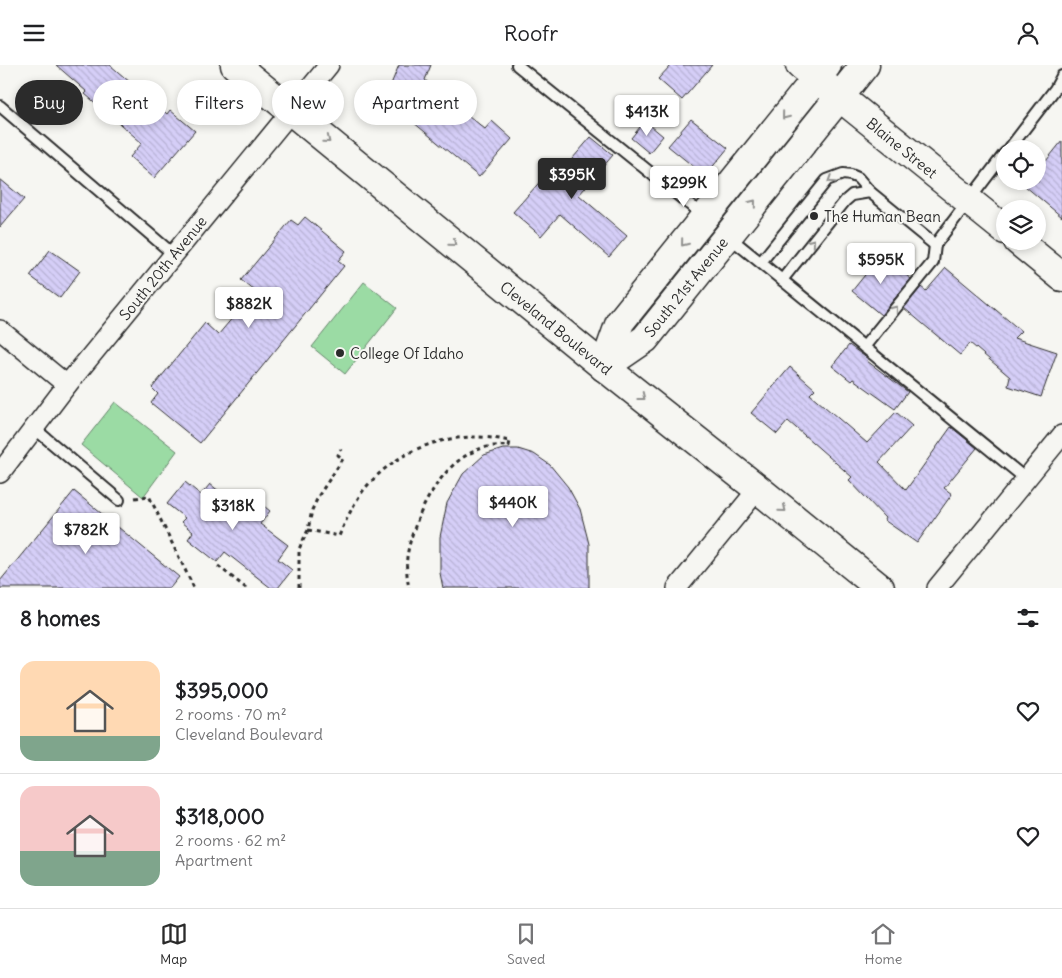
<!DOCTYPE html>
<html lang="en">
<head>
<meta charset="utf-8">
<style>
	:root { --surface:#fff; --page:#f6f6f6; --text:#202124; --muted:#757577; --line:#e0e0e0; --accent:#2b2b2b }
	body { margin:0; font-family:Delius,sans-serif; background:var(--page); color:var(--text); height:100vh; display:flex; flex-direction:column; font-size:19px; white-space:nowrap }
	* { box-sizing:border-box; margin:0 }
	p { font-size:16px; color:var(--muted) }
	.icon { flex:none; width:28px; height:28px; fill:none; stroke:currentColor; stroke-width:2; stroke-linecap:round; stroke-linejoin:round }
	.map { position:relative; height:523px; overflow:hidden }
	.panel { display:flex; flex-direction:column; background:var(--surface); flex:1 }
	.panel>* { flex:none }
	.top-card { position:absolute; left:15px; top:15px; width:500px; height:45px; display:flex; gap:10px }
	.fabs { position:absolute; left:996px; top:75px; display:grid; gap:10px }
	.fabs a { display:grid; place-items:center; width:50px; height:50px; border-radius:50%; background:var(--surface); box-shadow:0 2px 8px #0003; font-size:25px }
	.price { position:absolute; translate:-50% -42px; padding:0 11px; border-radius:5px; background:#fff; color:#222; font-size:16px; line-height:32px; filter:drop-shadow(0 1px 2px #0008) }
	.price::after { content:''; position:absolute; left:50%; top:30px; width:15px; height:11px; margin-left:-8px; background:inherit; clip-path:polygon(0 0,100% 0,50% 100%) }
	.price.current { background:var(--accent); color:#fff }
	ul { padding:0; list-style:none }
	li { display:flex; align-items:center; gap:15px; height:125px; padding:0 20px }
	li+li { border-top:1px solid var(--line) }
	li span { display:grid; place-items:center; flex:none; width:140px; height:100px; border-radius:15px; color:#555 }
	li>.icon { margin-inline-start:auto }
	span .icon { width:60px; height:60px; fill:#fffc; stroke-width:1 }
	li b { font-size:21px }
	h2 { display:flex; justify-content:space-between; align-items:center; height:60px; padding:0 20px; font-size:21px }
	.pill { padding:0 18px; border-radius:22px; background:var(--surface); box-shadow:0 2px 8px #0003; font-size:18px; line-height:45px }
	.pill.current { background:var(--accent); color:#fff }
	header { display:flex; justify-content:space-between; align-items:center; height:65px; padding:0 20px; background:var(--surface); font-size:22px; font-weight:600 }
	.menu { display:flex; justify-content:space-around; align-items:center; height:70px; border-top:1px solid var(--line); background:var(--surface); font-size:14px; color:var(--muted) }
	.menu a { display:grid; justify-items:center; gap:2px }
	.menu .current { color:var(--accent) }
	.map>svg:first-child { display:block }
</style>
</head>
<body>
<header><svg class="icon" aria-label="menu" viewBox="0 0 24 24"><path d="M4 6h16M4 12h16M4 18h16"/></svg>Roofr<svg class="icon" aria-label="person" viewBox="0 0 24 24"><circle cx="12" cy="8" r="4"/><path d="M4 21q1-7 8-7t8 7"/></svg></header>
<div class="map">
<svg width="1062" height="523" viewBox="0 0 1062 523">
	<defs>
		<pattern id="building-back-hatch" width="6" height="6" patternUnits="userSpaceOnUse" patternTransform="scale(1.25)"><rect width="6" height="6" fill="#d5cef7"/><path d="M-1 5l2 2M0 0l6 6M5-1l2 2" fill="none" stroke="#b7b1d4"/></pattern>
	</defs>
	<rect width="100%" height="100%" fill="#f6f6f2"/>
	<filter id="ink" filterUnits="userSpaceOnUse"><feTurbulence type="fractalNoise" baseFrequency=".02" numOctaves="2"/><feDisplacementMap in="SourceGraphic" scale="10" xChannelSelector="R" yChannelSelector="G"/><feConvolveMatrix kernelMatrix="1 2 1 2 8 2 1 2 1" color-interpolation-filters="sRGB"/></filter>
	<g filter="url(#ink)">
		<g fill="#9bdba4" stroke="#638368">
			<polygon points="364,217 397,243 345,309 312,282"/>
			<polygon points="115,337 177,386 143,432 81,380"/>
		</g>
		<g fill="url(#building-back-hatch)" stroke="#2b2b2b">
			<polygon points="56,0 110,0 167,49 170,45 195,66 154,113 130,92 142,78 85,29 87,27"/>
			<polygon points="399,0 431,0 425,15 485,64 492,56 512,74 479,112 407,52 382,41"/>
			<polygon points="671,0 712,0 682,35 658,14"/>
			<polygon points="691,54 728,83 705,111 668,81"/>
			<polygon points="645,56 663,71 649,88 631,73"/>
			<polygon points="591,72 613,90 579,130 627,171 609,192 560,149 541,171 513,147 553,102 560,108"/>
			<polygon points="1062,76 1062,152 1025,121 1029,116 1038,116 1038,106"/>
			<polygon points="0,114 24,134 0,162"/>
			<polygon points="305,152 346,186 338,196 344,201 200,378 151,338 158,329 152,323 205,258 218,270 255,226 241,215 291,155 298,160"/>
			<polygon points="50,185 80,206 60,233 30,211"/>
			<polygon points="881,190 911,214 881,250 852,226"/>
			<polygon points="946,203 1021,266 1014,273 1057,287 1041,332 1008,321 1010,312 970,278 960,290 904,243 921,222 926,226"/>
			<polygon points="849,280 868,294 867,296 908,327 895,344 853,314 851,316 832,301"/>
			<polygon points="790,302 815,324 810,329 867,378 896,347 912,361 879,397 906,425 951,362 977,383 944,423 952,429 917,478 884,455 885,453 849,415 852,412 788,356 777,369 751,348"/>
			<polygon points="503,384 518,384 534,389 550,400 568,422 580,444 589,479 589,523 443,523 440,508 440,472 447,438 463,409 484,390"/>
			<polygon points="185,417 201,430 210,419 235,439 245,426 270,446 260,459 288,480 278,494 292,505 278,523 271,523 225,487 217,497 188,474 193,467 181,457 185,453 167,439"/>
			<polygon points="74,426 179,512 170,523 0,523 0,516"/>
		</g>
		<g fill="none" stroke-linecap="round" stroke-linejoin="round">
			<defs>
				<g id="lane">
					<polyline points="517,0 704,151"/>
					<polyline points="0,41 173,189"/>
					<polyline points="1009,84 1055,24 1062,11"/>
					<polyline points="728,171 1026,414"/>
					<polyline points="761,197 827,115 843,109 851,110 858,113 870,127 935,180 1005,88"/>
					<polyline points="782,215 845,136 852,130 870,127"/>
					<polyline points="864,282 933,197 935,180"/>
					<polyline points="34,363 119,435"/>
				</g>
				<g id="street">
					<polyline points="0,265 67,320"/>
					<polyline points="0,408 67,320 329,0"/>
					<polyline points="677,523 758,424"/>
					<polyline points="937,523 1062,370"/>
				</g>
				<g id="secondary">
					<polyline points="604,302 645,274 865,0"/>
					<polyline points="604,302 620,257 827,0"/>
				</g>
				<g id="primary">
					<polyline points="235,0 604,302 758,424 880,523"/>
					<polyline points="800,0 1005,165"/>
					<polyline points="1018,176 1062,212"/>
				</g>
			</defs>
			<use href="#lane" stroke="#2b2b2b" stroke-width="14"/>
			<use href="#street" stroke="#2b2b2b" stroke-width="22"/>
			<use href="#secondary" stroke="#2b2b2b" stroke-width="31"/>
			<use href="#primary" stroke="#2b2b2b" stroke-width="31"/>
			<g stroke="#2b2b2b" stroke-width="3" stroke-dasharray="4 4" stroke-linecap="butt">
				<polyline points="135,433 149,431 194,523"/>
				<path d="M308 465 339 471C347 453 355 435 367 421 404 379 457 364 510 376L509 381C497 380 485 381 475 386 439 400 412 456 407 492 406 503 407 513 409 523"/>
				<polyline points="218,501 246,523"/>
				<polyline points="299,523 299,484 308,465 312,445 319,430 343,394 338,390 341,384"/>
			</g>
			<use href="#lane" stroke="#f6f6f2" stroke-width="10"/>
			<use href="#street" stroke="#f6f6f2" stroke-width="19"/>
			<use href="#secondary" stroke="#f6f6f2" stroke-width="28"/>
			<use href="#primary" stroke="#f6f6f2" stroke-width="28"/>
		</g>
		<defs><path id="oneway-chevron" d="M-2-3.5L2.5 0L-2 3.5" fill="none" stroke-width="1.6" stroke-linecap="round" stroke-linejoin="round" transform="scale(1.25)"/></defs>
		<g stroke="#90908e">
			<use href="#oneway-chevron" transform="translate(785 51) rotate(129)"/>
			<use href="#oneway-chevron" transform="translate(327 75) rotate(39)"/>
			<use href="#oneway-chevron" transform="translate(831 115) rotate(147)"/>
			<use href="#oneway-chevron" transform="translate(753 138) rotate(-51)"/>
			<use href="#oneway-chevron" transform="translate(812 177) rotate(-51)"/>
			<use href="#oneway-chevron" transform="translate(453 178) rotate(39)"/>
			<use href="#oneway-chevron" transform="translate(684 178) rotate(129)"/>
			<use href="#oneway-chevron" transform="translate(895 244) rotate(-51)"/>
			<use href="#oneway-chevron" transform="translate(642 332) rotate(38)"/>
			<use href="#oneway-chevron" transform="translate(783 444) rotate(39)"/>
		</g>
	</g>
	<g fill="#2b2b2b" stroke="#f6f6f2" stroke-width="2">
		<circle cx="814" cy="151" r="5"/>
		<circle cx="340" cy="288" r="5"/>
	</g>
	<g text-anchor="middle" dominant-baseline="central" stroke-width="4" stroke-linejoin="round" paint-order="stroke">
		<g font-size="15" fill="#2b2b2b" stroke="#f6f6f2">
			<text transform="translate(902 83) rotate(39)">Blaine Street</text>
			<text transform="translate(163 203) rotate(-51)">South 20th Avenue</text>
			<text transform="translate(686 222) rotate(-51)">South 21st Avenue</text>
			<text transform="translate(556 263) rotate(39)">Cleveland Boulevard</text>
		</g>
		<g font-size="15" fill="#2b2b2b" stroke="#f6f6f2" text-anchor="start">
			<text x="824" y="151">The Human Bean</text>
			<text x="350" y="288">College Of Idaho</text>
		</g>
	</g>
</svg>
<div class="fabs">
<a><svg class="icon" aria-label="locate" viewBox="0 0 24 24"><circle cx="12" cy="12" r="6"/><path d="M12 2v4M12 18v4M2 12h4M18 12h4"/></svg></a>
<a><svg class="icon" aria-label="layers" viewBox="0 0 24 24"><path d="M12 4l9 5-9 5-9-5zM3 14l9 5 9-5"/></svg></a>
</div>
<b class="price" style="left:647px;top:72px">$413K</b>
<b class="price current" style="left:572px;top:135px">$395K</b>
<b class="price" style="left:684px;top:143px">$299K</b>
<b class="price" style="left:881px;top:220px">$595K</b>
<b class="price" style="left:249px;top:264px">$882K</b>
<b class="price" style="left:513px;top:463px">$440K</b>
<b class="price" style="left:233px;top:466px">$318K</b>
<b class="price" style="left:86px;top:490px">$782K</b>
<div class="top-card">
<a class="pill current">Buy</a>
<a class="pill">Rent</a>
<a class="pill">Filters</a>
<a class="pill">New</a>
<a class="pill">Apartment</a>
</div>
</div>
<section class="panel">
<h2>8 homes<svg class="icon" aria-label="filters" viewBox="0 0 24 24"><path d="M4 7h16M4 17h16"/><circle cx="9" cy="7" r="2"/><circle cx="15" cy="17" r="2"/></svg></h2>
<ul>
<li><span style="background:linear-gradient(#ffd9b3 75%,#7fa58c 0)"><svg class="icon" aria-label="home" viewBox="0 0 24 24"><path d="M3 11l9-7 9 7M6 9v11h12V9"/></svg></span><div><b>$395,000</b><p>2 rooms · 70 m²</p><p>Cleveland Boulevard</p></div><svg class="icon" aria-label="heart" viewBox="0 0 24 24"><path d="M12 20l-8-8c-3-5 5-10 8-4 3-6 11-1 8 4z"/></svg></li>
<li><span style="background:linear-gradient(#f6c9c9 65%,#7fa58c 0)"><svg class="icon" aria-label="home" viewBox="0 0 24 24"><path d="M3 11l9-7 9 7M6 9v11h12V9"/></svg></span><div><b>$318,000</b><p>2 rooms · 62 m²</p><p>Apartment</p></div><svg class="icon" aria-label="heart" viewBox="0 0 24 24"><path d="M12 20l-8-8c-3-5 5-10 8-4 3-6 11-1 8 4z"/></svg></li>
</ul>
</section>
<nav class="menu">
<a class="current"><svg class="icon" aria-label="map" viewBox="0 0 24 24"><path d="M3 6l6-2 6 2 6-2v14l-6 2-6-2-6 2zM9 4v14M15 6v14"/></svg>Map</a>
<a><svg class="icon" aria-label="saved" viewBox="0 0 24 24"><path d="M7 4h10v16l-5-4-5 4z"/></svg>Saved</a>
<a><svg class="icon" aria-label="home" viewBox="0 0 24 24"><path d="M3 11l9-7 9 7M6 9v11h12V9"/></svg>Home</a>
</nav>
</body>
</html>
